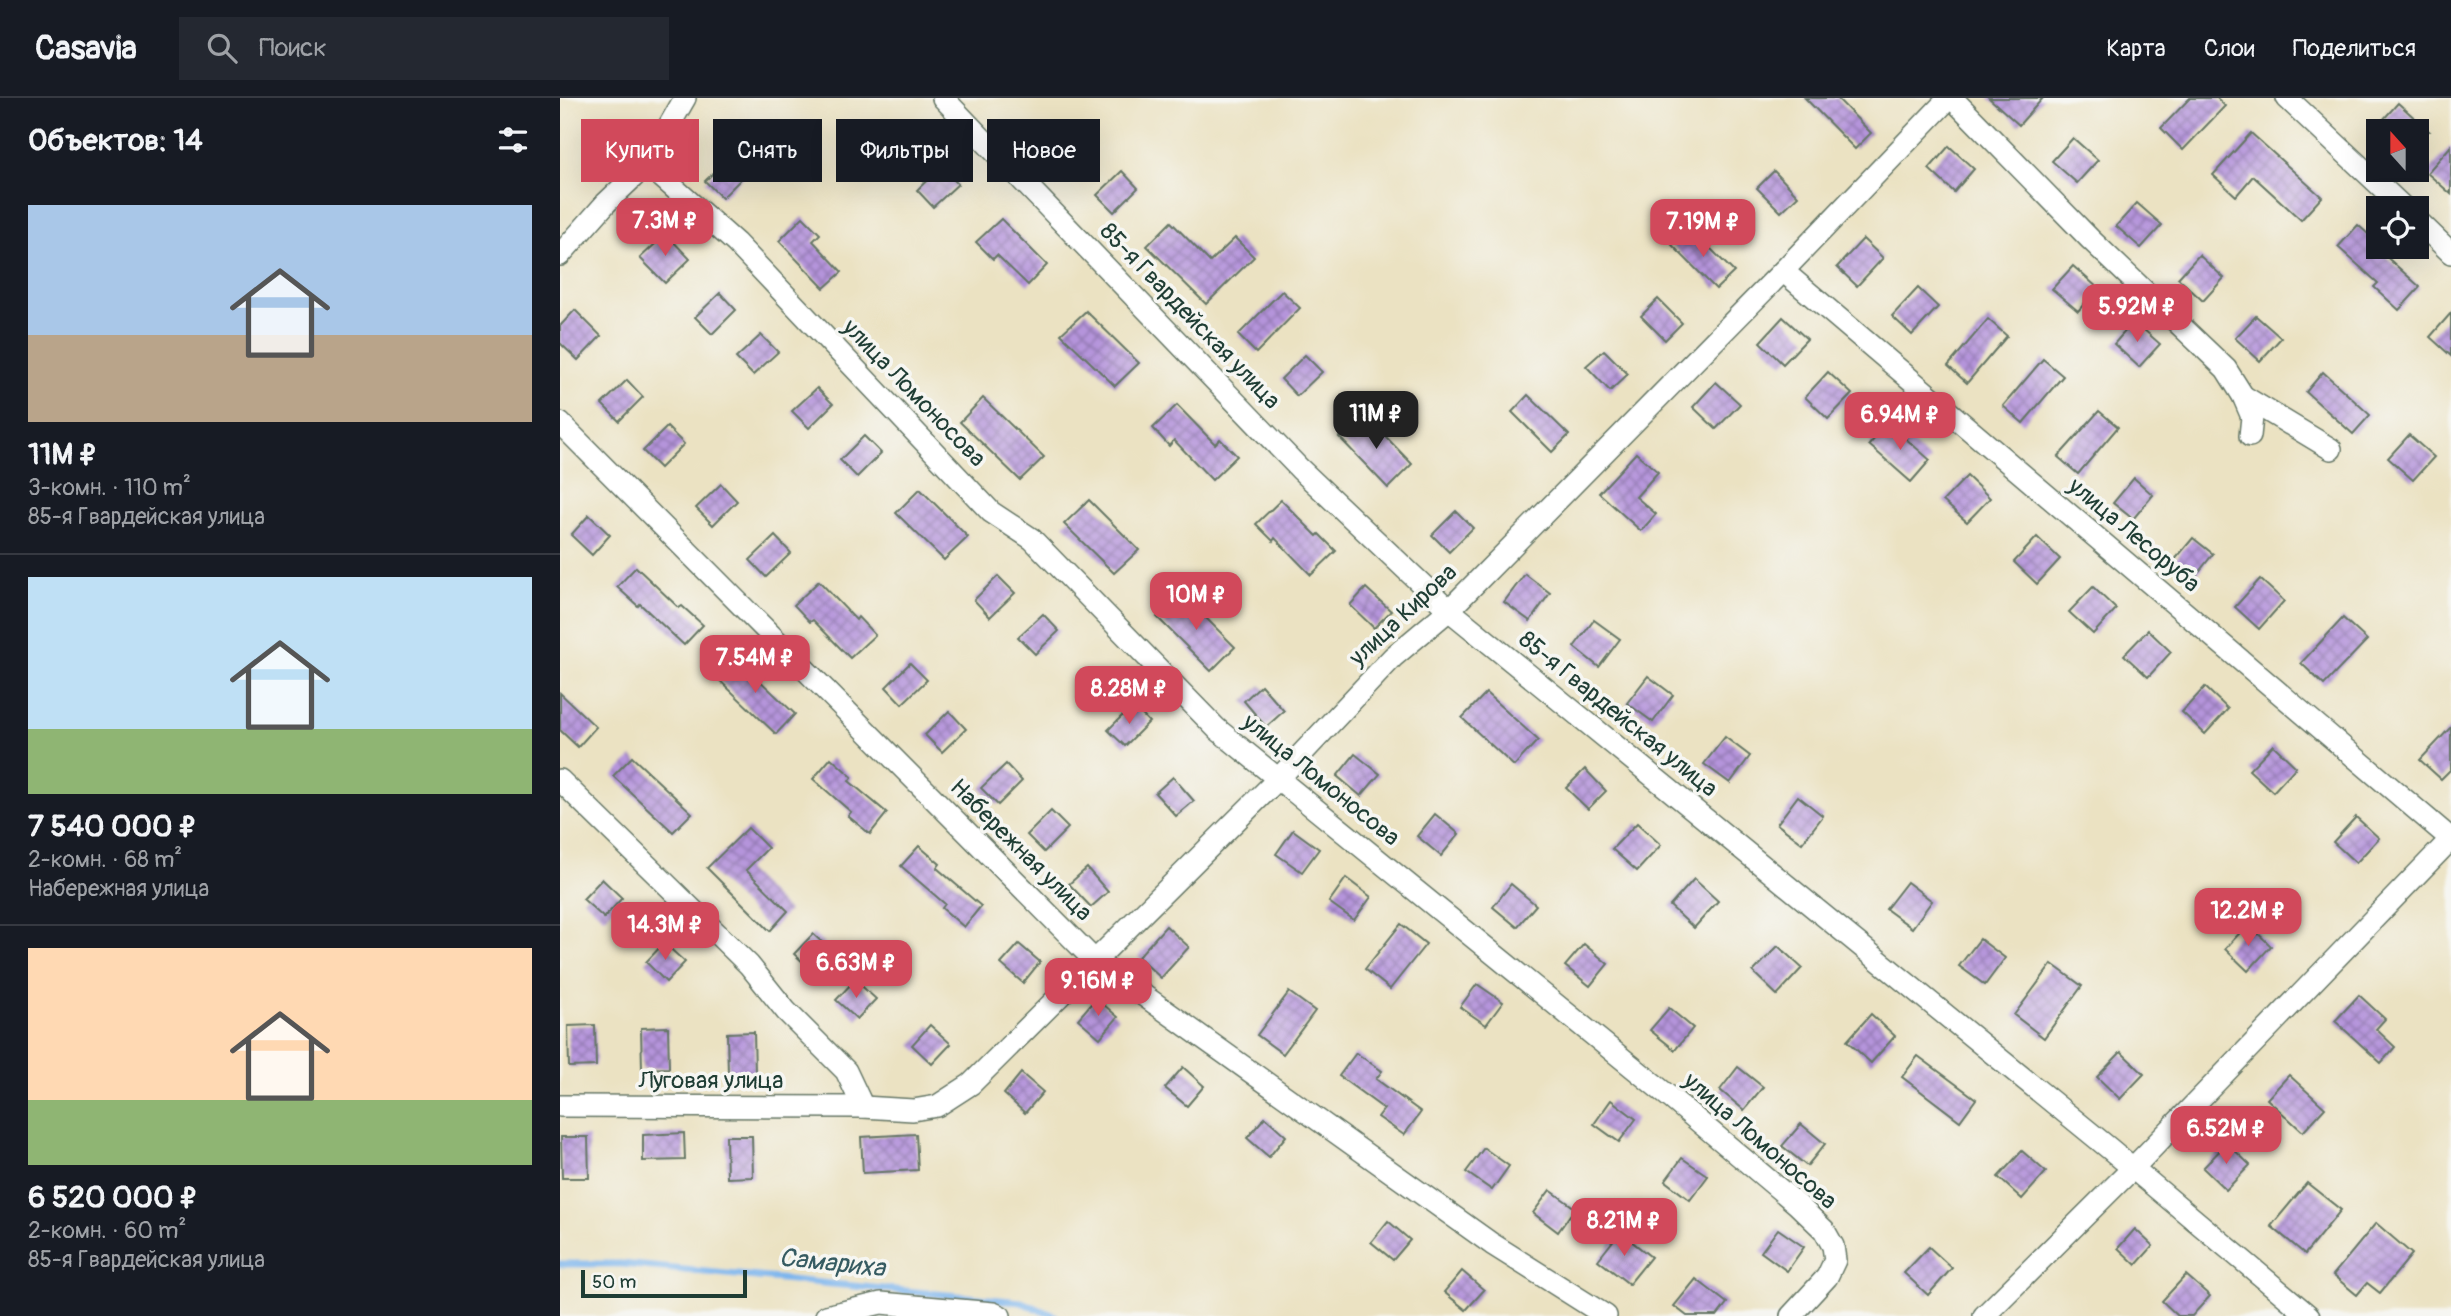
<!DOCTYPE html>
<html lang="ru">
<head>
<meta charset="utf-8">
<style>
	:root { --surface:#171b24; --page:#242831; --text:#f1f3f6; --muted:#9ea1a6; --line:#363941; --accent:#d1495b }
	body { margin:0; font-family:Pangolin,sans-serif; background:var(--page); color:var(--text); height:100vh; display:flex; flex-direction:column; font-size:26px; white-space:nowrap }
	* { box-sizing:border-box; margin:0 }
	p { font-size:23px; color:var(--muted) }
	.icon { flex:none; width:38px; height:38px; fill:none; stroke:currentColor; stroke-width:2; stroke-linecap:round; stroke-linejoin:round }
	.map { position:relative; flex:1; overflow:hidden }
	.side { display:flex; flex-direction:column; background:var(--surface); width:560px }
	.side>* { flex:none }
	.banner { position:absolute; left:21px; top:21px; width:665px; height:63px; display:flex; gap:14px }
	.needle { width:46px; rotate:339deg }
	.controls { position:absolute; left:1806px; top:21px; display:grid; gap:14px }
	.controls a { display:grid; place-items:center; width:63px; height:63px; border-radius:0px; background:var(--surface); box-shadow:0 7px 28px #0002; font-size:35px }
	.scale { position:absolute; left:21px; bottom:18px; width:166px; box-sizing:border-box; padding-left:7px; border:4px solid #1f3d34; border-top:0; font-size:19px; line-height:24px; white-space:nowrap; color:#1f3d34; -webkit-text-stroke:5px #f6f6f2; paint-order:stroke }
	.price { position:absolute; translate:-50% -60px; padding:0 16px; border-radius:14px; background:var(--accent); color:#fff; font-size:23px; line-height:46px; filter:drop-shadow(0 2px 4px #0008) }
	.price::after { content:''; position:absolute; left:50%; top:42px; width:21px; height:16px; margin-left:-10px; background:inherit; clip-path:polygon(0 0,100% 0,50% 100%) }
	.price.current { background:#222; color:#fff }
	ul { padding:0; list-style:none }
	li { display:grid; align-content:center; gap:14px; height:371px; padding:0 28px }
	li+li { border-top:2px solid var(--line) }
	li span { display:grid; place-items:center; height:217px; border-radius:0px; color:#555 }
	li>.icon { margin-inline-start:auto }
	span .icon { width:126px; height:126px; fill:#fffc; stroke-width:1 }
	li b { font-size:30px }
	h2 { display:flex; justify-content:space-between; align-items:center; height:84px; padding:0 28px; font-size:30px }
	.pill { padding:0 24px; border-radius:0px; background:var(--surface); box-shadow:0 7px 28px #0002; font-size:24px; line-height:63px }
	.pill.current { background:var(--accent); color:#fff }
	header { display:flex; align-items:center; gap:42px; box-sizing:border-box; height:98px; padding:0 35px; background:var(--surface); border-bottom:2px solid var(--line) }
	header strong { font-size:33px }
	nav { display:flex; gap:38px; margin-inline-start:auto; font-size:24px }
	.search { width:490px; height:63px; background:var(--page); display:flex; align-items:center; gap:18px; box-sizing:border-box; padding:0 24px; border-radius:0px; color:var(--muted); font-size:26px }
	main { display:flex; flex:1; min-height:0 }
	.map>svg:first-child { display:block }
</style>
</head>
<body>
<header>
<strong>Casavia</strong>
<div class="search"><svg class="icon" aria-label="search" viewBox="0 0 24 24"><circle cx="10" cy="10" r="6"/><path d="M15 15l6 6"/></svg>Поиск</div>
<nav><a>Карта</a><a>Слои</a><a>Поделиться</a></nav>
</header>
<main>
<section class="side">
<h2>Объектов: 14<svg class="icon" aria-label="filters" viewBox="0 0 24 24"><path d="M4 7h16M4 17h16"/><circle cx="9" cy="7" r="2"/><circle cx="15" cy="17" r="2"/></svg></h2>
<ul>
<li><span style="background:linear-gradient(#a9c7e8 60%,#b9a48a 0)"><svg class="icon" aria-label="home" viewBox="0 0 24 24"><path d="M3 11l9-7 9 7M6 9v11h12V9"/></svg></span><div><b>11M ₽</b><p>3-комн. · 110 m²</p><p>85-я Гвардейская улица</p></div></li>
<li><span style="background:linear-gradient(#bfe0f5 70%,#8fb573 0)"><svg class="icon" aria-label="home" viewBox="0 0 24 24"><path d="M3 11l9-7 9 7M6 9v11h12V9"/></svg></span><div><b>7 540 000 ₽</b><p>2-комн. · 68 m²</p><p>Набережная улица</p></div></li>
<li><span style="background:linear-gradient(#ffd9b3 70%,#8fb573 0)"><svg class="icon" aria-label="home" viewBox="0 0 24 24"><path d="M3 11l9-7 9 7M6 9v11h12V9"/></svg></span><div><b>6 520 000 ₽</b><p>2-комн. · 60 m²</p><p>85-я Гвардейская улица</p></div></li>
</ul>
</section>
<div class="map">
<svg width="1891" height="1218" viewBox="0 0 1891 1218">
	<defs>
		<pattern id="building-cross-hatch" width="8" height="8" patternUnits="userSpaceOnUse" patternTransform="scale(1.75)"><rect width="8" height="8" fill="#b594db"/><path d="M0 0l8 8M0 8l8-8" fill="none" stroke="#937ab2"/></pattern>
	</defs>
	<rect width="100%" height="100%" fill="#f6f6f2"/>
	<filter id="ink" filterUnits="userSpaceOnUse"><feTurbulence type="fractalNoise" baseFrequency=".0143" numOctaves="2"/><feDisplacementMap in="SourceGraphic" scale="14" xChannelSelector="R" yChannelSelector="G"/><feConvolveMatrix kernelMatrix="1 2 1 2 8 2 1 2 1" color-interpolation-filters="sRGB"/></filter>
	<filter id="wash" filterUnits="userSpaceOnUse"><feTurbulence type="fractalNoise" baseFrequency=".00686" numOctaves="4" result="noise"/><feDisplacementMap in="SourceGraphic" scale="28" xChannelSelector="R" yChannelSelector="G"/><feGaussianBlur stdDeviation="1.57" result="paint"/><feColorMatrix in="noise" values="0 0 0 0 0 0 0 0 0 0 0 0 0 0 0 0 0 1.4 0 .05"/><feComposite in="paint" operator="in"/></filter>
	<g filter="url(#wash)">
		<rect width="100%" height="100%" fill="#ebe2c2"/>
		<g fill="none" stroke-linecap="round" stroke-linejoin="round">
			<polyline stroke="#7db5ed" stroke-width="7" points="0,1166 61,1166 461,1204 495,1218"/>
		</g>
		<g id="blocks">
			<g fill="url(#building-cross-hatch)">
				<polygon points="1245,0 1277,0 1311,35 1295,51"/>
				<polygon points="1429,0 1483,0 1459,27"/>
				<polygon points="1630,0 1657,0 1665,8 1623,52 1601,30"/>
				<polygon points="1838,5 1869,33 1813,33"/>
				<polygon points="1691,35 1762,99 1741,122 1693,78 1676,98 1653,77"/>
				<polygon points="1513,40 1538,62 1517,85 1492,63"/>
				<polygon points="1389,48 1414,71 1394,94 1369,71"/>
				<polygon points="1891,48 1891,96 1867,75"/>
				<polygon points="170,59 186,76 162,100 145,83"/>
				<polygon points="381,69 398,86 373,109 357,92"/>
				<polygon points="562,73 578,90 554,114 537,97"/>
				<polygon points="1214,73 1238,98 1221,114 1197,90"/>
				<polygon points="1577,105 1602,127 1581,150 1556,128"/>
				<polygon points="243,119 260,136 253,143 282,174 264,190 219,143"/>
				<polygon points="441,121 487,167 468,187 437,157 433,161 416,144"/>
				<polygon points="611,124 650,164 675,140 694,159 646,206 587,148"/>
				<polygon points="1798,127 1818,145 1818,149 1823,149 1820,153 1860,189 1839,212 1814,189 1818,185 1778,149"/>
				<polygon points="1130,130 1174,174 1156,191 1112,147"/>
				<polygon points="106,136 130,161 105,185 80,160"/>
				<polygon points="1303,141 1323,160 1297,188 1277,169"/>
				<polygon points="1639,157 1664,180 1643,203 1618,180"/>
				<polygon points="1513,168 1538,190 1518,213 1492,191"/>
				<polygon points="1358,190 1378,209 1352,237 1332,218"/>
				<polygon points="722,193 740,210 696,255 678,237"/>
				<polygon points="160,195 176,212 152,236 135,219"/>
				<polygon points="1098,201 1122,225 1105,242 1081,218"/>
				<polygon points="15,212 41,238 18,262 0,245 0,228"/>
				<polygon points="526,213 579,265 555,288 501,236"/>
				<polygon points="1891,215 1891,258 1870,239"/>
				<polygon points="1696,218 1721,240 1700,263 1675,240"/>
				<polygon points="1223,219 1247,241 1223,266 1200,244"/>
				<polygon points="1428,221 1447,238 1407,285 1388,268"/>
				<polygon points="1574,223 1600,246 1579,269 1554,246"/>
				<polygon points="201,237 218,254 193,277 176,260"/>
				<polygon points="1044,252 1068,276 1050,293 1026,268"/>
				<polygon points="745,257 762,274 737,298 721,281"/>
				<polygon points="1483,261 1503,278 1463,325 1443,308"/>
				<polygon points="1268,274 1292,296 1268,321 1245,299"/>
				<polygon points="1763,274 1810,317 1793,336 1746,294"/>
				<polygon points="67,282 83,299 59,323 42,306"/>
				<polygon points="1156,284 1180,306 1156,331 1133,309"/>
				<polygon points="257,290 273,306 249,330 232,313"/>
				<polygon points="968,297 1009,337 992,354 952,314"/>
				<polygon points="423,300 484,359 460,382 400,324"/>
				<polygon points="617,307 655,346 660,341 677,358 652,382 614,342 609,348 593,330"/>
				<polygon points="1539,313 1558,329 1518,376 1498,359"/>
				<polygon points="803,315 852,366 828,390 779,339"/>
				<polygon points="1328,325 1370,362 1351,384 1309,347"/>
				<polygon points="107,329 124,346 100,370 83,353"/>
				<polygon points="1849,337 1874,359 1853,382 1828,360"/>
				<polygon points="304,338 321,355 297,379 280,362"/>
				<polygon points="1076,355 1098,374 1076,399 1096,416 1081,433 1039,395"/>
				<polygon points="1407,378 1430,400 1407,424 1383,403"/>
				<polygon points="1574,380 1593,397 1573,421 1553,405"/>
				<polygon points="161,386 177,403 153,427 136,410"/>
				<polygon points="360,391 408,439 384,462 336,415"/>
				<polygon points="529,402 579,452 554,475 504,426"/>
				<polygon points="721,402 757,438 759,436 776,453 751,477 715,440 713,443 696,426"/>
				<polygon points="896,413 913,430 889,454 872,437"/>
				<polygon points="29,417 50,437 32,457 11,437"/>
				<polygon points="215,438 231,455 206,479 190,462"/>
				<polygon points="1477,439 1500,461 1477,486 1454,464"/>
				<polygon points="1633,440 1653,456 1633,481 1613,464"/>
				<polygon points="76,469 119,510 122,508 143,527 124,547 80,506 78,508 57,489"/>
				<polygon points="965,476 990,495 970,523 944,504"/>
				<polygon points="438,478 455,495 430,519 414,502"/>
				<polygon points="1700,481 1724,503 1699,531 1675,509"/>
				<polygon points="259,483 296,522 298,519 315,537 290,560 253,522 250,524 234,507"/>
				<polygon points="1533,489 1556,511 1533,536 1509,514"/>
				<polygon points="806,490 831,513 814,530 790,507"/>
				<polygon points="621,495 675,549 651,573 597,519"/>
				<polygon points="483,516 499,533 475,556 458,539"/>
				<polygon points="1783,520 1807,542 1764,587 1741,565"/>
				<polygon points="1034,522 1060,541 1039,569 1014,549"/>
				<polygon points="1588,532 1611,554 1588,579 1564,557"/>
				<polygon points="174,558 235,616 216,636 155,578"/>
				<polygon points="350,565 367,582 342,606 326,589"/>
				<polygon points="1088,578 1113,597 1093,624 1067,605"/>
				<polygon points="701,587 724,613 706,629 684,603"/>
				<polygon points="1645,589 1668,611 1645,636 1622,614"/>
				<polygon points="0,595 36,629 18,649 0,632"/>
				<polygon points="926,595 978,642 954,668 902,620"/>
				<polygon points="573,607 589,624 565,648 548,632"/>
				<polygon points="389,613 406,631 382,654 365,637"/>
				<polygon points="1891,629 1891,671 1881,681 1860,662"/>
				<polygon points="1165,639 1190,658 1170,685 1144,666"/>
				<polygon points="1713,647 1736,669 1713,694 1689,672"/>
				<polygon points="795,656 820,676 801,698 777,678"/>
				<polygon points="72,659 132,715 113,734 53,678"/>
				<polygon points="271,660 292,679 289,683 327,715 310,736 288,718 291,714 253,681"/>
				<polygon points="446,666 462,683 438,707 421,690"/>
				<polygon points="1025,671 1046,693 1028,711 1006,690"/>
				<polygon points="613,679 634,703 616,718 595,695"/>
				<polygon points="1238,698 1263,718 1242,745 1217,726"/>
				<polygon points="491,713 508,730 484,754 467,737"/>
				<polygon points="875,716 899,736 881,758 857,738"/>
				<polygon points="1796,719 1819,740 1796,765 1773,744"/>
				<polygon points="1077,725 1101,747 1077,773 1052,751"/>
				<polygon points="188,730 208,750 186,772 228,813 210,833 147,770"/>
				<polygon points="733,732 759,751 742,774 716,756"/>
				<polygon points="359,748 380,766 377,770 421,808 404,829 382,810 385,806 341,768"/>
				<polygon points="527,770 548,794 531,809 509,786"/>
				<polygon points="786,780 811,799 794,822 769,804"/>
				<polygon points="42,781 62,800 44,820 23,801"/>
				<polygon points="1134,781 1158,803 1134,830 1110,808"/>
				<polygon points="1347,784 1372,803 1352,830 1326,811"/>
				<polygon points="951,786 976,807 957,829 933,809"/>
				<polygon points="841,826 866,846 830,891 805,871"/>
				<polygon points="1688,826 1711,848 1688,873 1665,851"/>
				<polygon points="606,828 629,849 601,880 578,859"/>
				<polygon points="253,836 274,855 255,875 234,856"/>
				<polygon points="1420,841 1445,860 1425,887 1399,868"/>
				<polygon points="104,845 125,864 106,884 86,864"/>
				<polygon points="459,846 480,864 463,885 441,866"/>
				<polygon points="1024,846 1048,866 1030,888 1005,868"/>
				<polygon points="1218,848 1242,870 1217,897 1193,874"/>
				<polygon points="1492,866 1522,888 1484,940 1454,917"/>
				<polygon points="295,882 316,901 297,921 276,902"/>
				<polygon points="917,886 943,904 926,927 900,909"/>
				<polygon points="729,894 755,913 723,956 697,937"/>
				<polygon points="1799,897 1825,921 1816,931 1835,949 1821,965 1775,923"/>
				<polygon points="536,900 558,919 540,940 518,921"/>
				<polygon points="1109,910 1133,930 1115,952 1090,932"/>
				<polygon points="1311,916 1335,938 1311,965 1287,943"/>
				<polygon points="35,927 36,968 9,969 8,928"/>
				<polygon points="370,927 391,946 372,966 352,947"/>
				<polygon points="108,929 109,970 82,971 81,930"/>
				<polygon points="194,934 195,975 168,976 167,935"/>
				<polygon points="1561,954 1584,976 1560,1001 1537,979"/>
				<polygon points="796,955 822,973 816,981 861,1014 844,1037 818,1019 824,1011 779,978"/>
				<polygon points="1358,958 1416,1001 1400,1023 1342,979"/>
				<polygon points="623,969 644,988 627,1008 605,990"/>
				<polygon points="1178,969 1203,989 1184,1012 1160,992"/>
				<polygon points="461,975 483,994 465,1015 444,996"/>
				<polygon points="1729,977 1765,1010 1743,1034 1707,1001"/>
				<polygon points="1051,1002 1076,1021 1059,1044 1034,1026"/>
				<polygon points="705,1019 726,1038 709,1059 687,1040"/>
				<polygon points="1241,1026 1265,1046 1247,1068 1222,1048"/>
				<polygon points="124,1035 125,1062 83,1063 83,1037"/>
				<polygon points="356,1036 358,1072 303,1075 301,1039"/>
				<polygon points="166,1038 192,1038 193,1079 167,1080"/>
				<polygon points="1,1039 28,1039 29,1080 2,1080"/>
				<polygon points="1667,1045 1690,1067 1666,1092 1643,1070"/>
				<polygon points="924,1050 949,1068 932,1092 906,1074"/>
				<polygon points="1462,1053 1486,1074 1462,1101 1438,1079"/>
				<polygon points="1122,1060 1148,1078 1130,1102 1105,1083"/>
				<polygon points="1747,1085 1781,1112 1745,1156 1711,1128"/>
				<polygon points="990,1092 1015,1110 998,1134 973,1115"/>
				<polygon points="828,1123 850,1142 833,1162 811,1144"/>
				<polygon points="1816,1125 1852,1156 1820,1195 1807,1185 1797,1197 1773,1177"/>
				<polygon points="1218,1131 1244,1149 1227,1173 1201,1154"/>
				<polygon points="1575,1131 1593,1148 1576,1167 1558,1150"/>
				<polygon points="1060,1134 1091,1159 1069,1186 1038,1162"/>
				<polygon points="1369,1149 1392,1170 1368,1197 1344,1175"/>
				<polygon points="902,1173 924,1192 906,1212 884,1194"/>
				<polygon points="1626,1177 1650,1198 1632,1218 1618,1218 1602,1203"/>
				<polygon points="1136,1181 1167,1205 1157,1218 1127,1218 1114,1208"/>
			</g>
		</g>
	</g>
	<g filter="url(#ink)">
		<use href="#blocks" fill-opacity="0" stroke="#676" stroke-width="2"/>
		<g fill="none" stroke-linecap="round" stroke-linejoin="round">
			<defs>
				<g id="street">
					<polyline points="383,0 740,371 889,512 1550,1051 1749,1218"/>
					<polyline points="1392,0 1530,141 1666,271 1683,298 1692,319 1690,338"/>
					<polyline points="1727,0 1844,110"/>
					<polyline points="87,66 176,145 431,414 472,441 657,631 1112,1001 1237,1106 1264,1132 1273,1148 1275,1162 1267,1179 1231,1218"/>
					<polyline points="1857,122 1891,155"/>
					<polyline points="0,157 46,105 87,66 125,0"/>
					<polyline points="1223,173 1891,741"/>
					<polyline points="1683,298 1771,351"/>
					<polyline points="0,325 534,862 932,1146 1046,1218"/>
					<polyline points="0,682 189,867 226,913 286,973 303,1009"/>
					<polyline points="0,1008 303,1009 353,1012 377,1008 411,986 718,681 833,559 889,512 1223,173 1389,0"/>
					<polyline points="266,1218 321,1205 433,1215 440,1218"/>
					<polyline points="1424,1218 1572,1071 1891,741"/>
				</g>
			</defs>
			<use href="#street" stroke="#676" stroke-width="24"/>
			<use href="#street" stroke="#fff" stroke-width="21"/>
		</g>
	</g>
	<g text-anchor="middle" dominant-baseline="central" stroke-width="7" stroke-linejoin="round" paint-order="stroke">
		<g font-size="24" fill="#1f3d34" stroke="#f6f6f2">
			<text transform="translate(630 218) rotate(46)">85-я Гвардейская улица</text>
			<text transform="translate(354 295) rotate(46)">улица Ломоносова</text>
			<text transform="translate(1574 437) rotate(40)">улица Лесоруба</text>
			<text transform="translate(843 517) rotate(-43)">улица Кирова</text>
			<text transform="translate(1058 616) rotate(39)">85-я Гвардейская улица</text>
			<text transform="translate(761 682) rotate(39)">улица Ломоносова</text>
			<text transform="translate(461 752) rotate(45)">Набережная улица</text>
			<text x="151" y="982">Луговая улица</text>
			<text transform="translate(1200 1043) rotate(41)">улица Ломоносова</text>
		</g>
		<g font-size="26" font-style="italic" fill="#365b62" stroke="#f6f6f2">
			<text transform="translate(272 1165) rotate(6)">Самариха</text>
		</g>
	</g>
</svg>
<div class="controls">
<a><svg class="needle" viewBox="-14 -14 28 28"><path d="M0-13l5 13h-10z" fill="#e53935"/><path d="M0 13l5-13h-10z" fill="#9ea1a6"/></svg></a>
<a><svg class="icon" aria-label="locate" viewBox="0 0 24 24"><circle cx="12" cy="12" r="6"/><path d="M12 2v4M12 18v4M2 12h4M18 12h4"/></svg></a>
</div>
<div class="scale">50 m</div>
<b class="price" style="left:105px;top:160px">7.3M ₽</b>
<b class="price" style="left:1143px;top:161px">7.19M ₽</b>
<b class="price" style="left:1577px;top:246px">5.92M ₽</b>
<b class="price current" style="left:816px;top:353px">11M ₽</b>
<b class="price" style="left:1340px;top:354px">6.94M ₽</b>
<b class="price" style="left:636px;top:534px">10M ₽</b>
<b class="price" style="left:195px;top:597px">7.54M ₽</b>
<b class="price" style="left:569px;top:628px">8.28M ₽</b>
<b class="price" style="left:1688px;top:850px">12.2M ₽</b>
<b class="price" style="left:105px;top:864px">14.3M ₽</b>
<b class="price" style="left:296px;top:902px">6.63M ₽</b>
<b class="price" style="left:538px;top:920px">9.16M ₽</b>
<b class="price" style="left:1666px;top:1068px">6.52M ₽</b>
<b class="price" style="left:1064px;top:1160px">8.21M ₽</b>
<div class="banner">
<a class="pill current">Купить</a>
<a class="pill">Снять</a>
<a class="pill">Фильтры</a>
<a class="pill">Новое</a>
</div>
</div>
</main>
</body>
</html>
